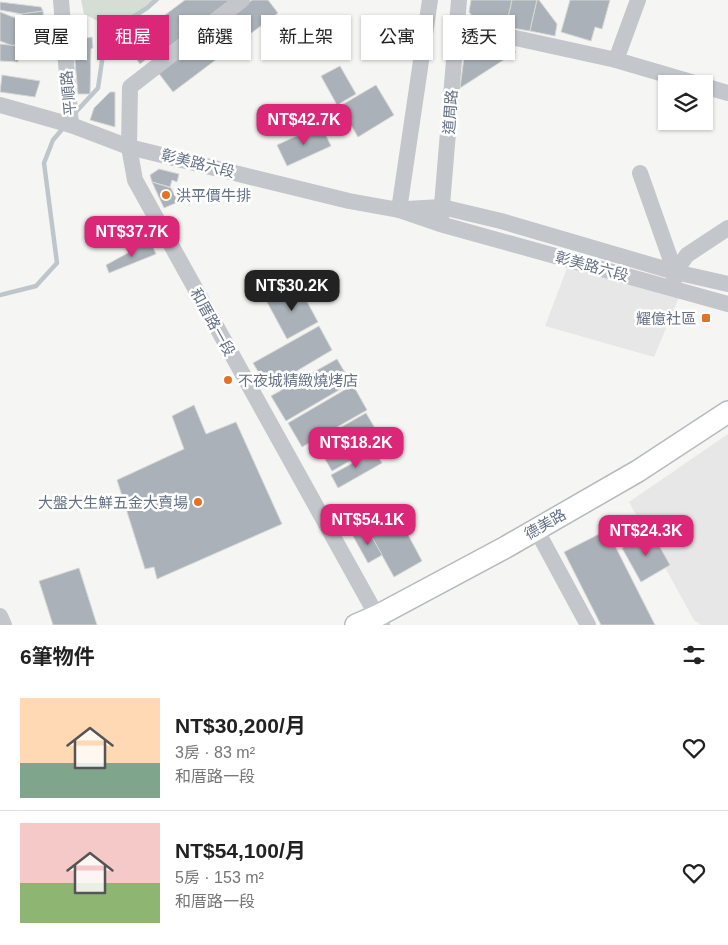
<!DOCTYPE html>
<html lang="zh-TW">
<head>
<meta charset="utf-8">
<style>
	:root { --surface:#fff; --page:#f2f2f2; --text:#222; --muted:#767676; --line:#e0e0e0; --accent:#db2777 }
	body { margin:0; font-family:Helvetica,"Noto Sans TC",sans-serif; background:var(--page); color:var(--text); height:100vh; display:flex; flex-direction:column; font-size:19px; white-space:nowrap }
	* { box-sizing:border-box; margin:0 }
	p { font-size:16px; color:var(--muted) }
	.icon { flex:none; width:28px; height:28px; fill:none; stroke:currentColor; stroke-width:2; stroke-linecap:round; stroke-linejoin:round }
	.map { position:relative; height:625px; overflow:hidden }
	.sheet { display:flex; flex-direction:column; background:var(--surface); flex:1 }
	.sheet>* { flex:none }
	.hud { position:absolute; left:15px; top:15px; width:699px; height:45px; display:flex; gap:10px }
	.controls { position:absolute; left:658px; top:75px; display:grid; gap:10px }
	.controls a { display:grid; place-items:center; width:55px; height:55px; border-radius:0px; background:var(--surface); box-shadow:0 1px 4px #0004; font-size:25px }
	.price { position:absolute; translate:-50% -42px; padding:0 11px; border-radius:10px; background:var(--accent); color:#fff; font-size:16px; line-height:32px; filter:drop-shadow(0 1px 2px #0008) }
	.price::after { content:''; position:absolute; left:50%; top:30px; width:15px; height:11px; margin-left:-8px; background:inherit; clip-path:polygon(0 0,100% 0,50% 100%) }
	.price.selected { background:#222; color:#fff }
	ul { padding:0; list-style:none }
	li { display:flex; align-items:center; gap:15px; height:125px; padding:0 20px }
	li+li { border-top:1px solid var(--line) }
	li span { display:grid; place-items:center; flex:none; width:140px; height:100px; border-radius:0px; color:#555 }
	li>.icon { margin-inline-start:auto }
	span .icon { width:60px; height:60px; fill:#fffc; stroke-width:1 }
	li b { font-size:21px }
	h2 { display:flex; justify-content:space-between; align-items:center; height:60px; padding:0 20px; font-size:21px }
	.tag { padding:0 18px; border-radius:0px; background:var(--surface); box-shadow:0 1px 4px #0004; font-size:18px; line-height:45px }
	.tag.selected { background:var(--accent); color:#fff }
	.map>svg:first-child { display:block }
</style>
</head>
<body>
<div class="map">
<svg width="728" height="625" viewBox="0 0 728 625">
	<rect width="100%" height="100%" fill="#f5f6f3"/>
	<g fill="#e6e7e6">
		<polygon points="569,263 679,297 654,357 545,326"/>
		<polygon points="728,434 728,625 701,625 694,620 629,502"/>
	</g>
	<polygon fill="#d6ddd4" points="81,0 160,0 114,29 84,14"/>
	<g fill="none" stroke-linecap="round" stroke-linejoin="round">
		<g stroke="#bec6cc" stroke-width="4.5">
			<polyline points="74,114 98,88 106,34 147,8 156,0"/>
			<polyline points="0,295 36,286 57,263 44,163 53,140 65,126"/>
		</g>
	</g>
	<g fill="#aab1b8" stroke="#d7d7d5">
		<polygon points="185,0 230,0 166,49 149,27"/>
		<polygon points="252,0 268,0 278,13 173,92 157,71"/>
		<polygon points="471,0 512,0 506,27 476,21 469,12"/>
		<polygon points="512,0 537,0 530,31 506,27"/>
		<polygon points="537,0 539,0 557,24 555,36 530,31"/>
		<polygon points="570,0 610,0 602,29 595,27 591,41 561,32"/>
		<polygon points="0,2 41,7 43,11 22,14 0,10"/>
		<polygon points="43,11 46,56 26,58 22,14"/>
		<polygon points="0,12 18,19 24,35 13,46 0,41"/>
		<polygon points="143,23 162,47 140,64 122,40"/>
		<polygon points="92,37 93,48 91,49 90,94 78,94 73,40"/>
		<polygon points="0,44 18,46 18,62 0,61"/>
		<polygon points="479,47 516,52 460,88 464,57"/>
		<polygon points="340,66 356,94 337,105 321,76"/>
		<polygon points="2,75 40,81 35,97 0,92"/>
		<polygon points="376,85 394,115 358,137 340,106"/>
		<polygon points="110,92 115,92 115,127 90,120 94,108"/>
		<polygon points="321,125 331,146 287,166 277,145"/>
		<polygon points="159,169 179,174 177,182 172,180 170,187 152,182 150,175"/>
		<polygon points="152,182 171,188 178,202 164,208"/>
		<polygon points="151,243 156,254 109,273 106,265 137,248"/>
		<polygon points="298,285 318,322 287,339 267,302"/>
		<polygon points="319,326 332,350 268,388 253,363"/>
		<polygon points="337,359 351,383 286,421 271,396"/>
		<polygon points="353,385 367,410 302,447 288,423"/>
		<polygon points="194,405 206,434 236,422 282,524 157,579 154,567 145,569 117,480 184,449 172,416"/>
		<polygon points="366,413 383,442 332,471 315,442"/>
		<polygon points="375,451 382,463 338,488 331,475"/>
		<polygon points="396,512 422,561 394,577 367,528"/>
		<polygon points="367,528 382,555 368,563 353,536"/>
		<polygon points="607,530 655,625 601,625 564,552"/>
		<polygon points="651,531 670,565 641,582 622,548"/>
		<polygon points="79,568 97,625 53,625 39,581"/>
	</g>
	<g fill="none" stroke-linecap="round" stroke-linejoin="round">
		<defs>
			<polyline id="major" points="356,625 377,616 506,547 638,471 728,412"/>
		</defs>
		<use href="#major" stroke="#b6b9be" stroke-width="24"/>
		<g stroke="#c3c6ca" stroke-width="16">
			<polyline points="61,0 71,125"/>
			<polyline points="242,0 130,87 129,147 135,180 382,625"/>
			<polyline points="456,25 616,60 698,84"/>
			<polyline points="616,60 638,0"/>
			<polyline points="704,86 728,93"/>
			<polyline points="0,105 71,125 129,147 349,201 399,210 440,224 728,304"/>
			<polyline points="640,173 675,272 674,280"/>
			<polyline points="406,209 442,207 501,221 675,272 728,284"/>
			<polyline points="399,210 430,0"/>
			<polyline points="441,217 459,0"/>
			<polyline points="675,272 687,255 728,228"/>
			<polyline points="536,529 588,625"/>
			<polyline points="0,616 4,625"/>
		</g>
		<use href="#major" stroke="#fff" stroke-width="21"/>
	</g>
	<g fill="#e37226" stroke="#fff" stroke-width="2">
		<circle cx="166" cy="195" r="5"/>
		<rect x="701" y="313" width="10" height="10" rx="2.5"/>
		<circle cx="228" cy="380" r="5"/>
		<circle cx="198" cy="502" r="5"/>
	</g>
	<g text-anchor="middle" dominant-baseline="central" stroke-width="5" stroke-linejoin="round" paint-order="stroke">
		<g font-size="15" fill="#657184" stroke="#fff">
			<text transform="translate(68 93) rotate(-95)">平順路</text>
			<text transform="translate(450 112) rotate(-86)">道周路</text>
			<text transform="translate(198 163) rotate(14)">彰美路六段</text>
			<text transform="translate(592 266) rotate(15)">彰美路六段</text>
			<text transform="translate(213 322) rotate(61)">和厝路一段</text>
			<text transform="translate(545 524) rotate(-30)">德美路</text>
		</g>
		<g font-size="15" fill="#657184" stroke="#fff" text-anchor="start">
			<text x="176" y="195">洪平價牛排</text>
			<text x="696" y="318" text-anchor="end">耀億社區</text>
			<text x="238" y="380">不夜城精緻燒烤店</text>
			<text x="188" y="502" text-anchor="end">大盤大生鮮五金大賣場</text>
		</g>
	</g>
</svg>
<div class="controls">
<a><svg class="icon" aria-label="layers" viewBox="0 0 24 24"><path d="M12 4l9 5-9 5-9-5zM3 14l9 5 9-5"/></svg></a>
</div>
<b class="price" style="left:304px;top:146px">NT$42.7K</b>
<b class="price" style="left:132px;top:258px">NT$37.7K</b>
<b class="price selected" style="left:292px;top:312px">NT$30.2K</b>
<b class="price" style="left:356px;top:469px">NT$18.2K</b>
<b class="price" style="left:368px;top:546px">NT$54.1K</b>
<b class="price" style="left:646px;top:557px">NT$24.3K</b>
<div class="hud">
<a class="tag">買屋</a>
<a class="tag selected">租屋</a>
<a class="tag">篩選</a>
<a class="tag">新上架</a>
<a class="tag">公寓</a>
<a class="tag">透天</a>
</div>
</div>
<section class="sheet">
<h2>6筆物件<svg class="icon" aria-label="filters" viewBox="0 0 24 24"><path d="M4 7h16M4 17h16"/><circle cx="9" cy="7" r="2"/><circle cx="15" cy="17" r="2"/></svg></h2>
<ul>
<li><span style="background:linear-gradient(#ffd9b3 65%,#7fa58c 0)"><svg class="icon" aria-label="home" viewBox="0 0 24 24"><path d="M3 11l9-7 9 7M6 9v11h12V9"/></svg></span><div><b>NT$30,200/月</b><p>3房 · 83 m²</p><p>和厝路一段</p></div><svg class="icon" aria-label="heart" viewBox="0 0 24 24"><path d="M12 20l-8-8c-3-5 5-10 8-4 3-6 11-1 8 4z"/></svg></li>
<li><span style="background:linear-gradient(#f6c9c9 60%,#8fb573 0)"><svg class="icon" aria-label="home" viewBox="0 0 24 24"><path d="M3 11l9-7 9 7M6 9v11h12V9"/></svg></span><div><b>NT$54,100/月</b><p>5房 · 153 m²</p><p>和厝路一段</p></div><svg class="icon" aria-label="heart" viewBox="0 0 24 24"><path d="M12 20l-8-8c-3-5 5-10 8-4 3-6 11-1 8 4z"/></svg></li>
</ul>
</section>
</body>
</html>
